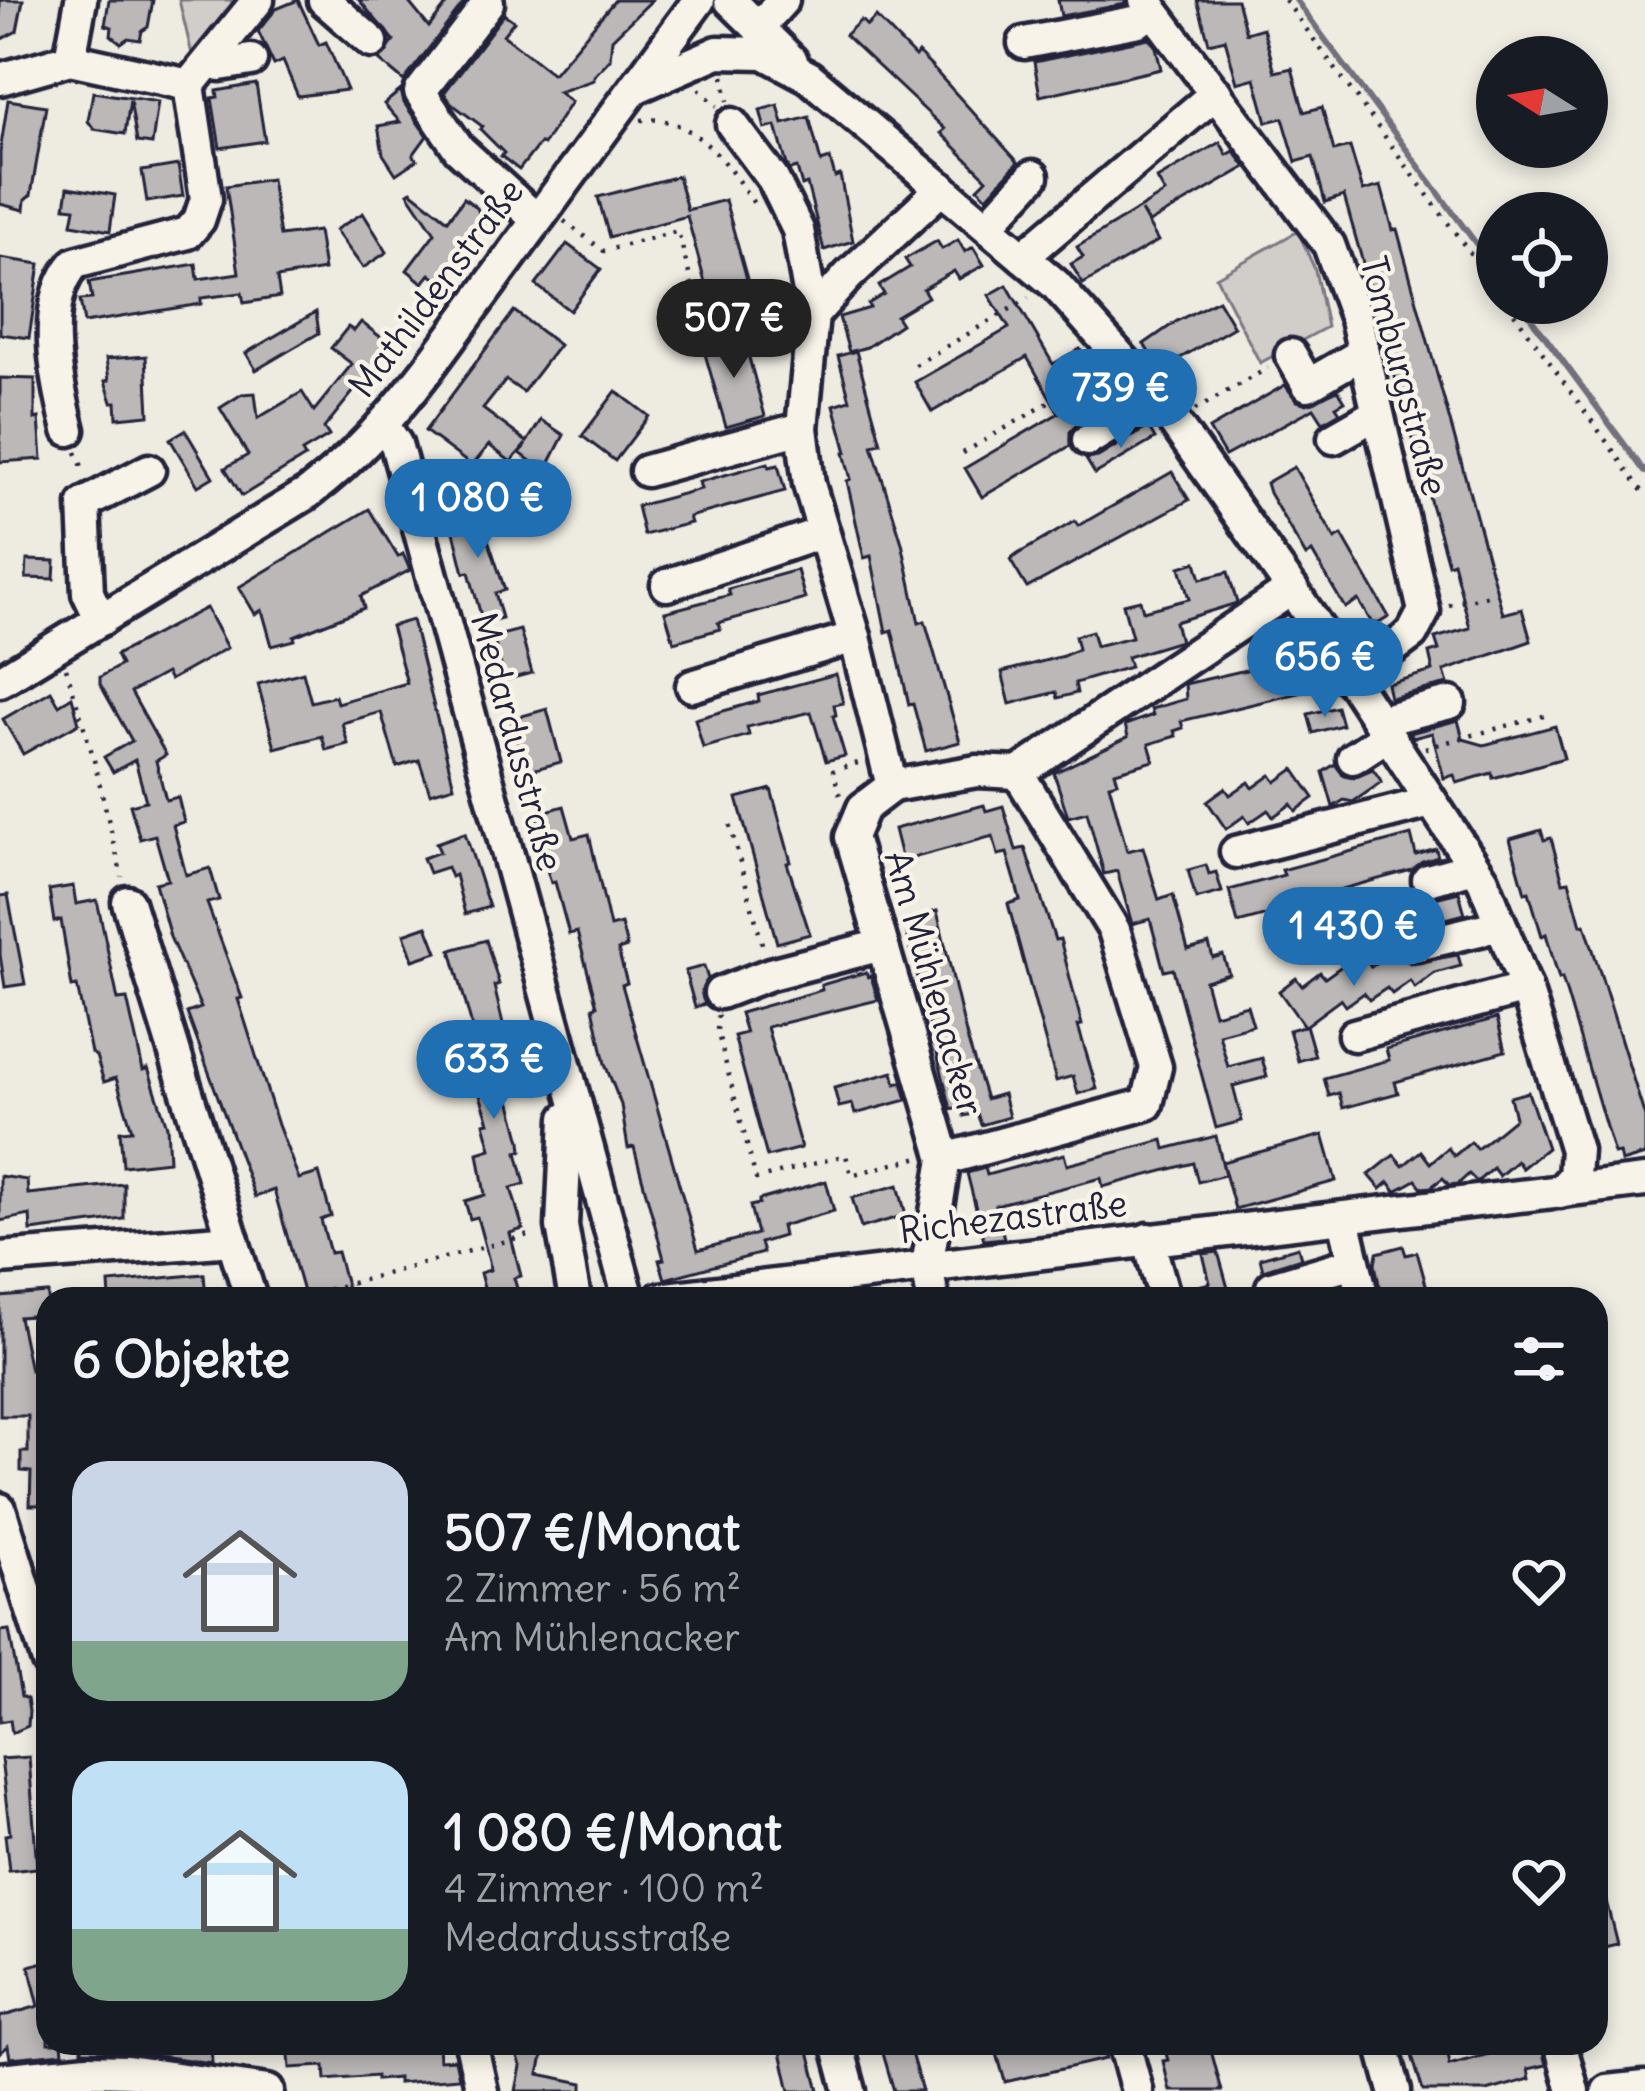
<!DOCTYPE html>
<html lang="de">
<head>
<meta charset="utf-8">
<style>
	:root { --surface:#171b24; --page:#20242c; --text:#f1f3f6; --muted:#9ea1a6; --accent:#1f6fb2 }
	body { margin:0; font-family:Delius,sans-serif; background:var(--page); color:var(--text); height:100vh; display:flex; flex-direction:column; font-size:45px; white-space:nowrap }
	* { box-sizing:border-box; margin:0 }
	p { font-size:39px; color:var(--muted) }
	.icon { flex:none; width:66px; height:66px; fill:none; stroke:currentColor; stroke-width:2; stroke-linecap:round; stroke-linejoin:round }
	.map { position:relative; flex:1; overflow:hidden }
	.sheet { position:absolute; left:36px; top:1287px; width:1572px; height:768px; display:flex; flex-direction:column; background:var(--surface); border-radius:36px; box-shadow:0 6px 18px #0003 }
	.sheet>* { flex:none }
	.needle { width:78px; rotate:281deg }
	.controls { position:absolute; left:1476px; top:36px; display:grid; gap:24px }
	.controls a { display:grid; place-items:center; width:132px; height:132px; border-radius:50%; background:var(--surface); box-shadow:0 6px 18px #0003; font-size:60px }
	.price { position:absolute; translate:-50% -102px; padding:0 27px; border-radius:42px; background:var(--accent); color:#fff; font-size:39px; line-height:78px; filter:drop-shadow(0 3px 6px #0008) }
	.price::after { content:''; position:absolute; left:50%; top:72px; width:36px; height:27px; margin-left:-18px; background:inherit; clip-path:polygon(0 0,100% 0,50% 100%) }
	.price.on { background:#222; color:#fff }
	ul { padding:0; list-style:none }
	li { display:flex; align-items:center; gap:36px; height:300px; padding:0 36px }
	li span { display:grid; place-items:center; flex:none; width:336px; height:240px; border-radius:36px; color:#555 }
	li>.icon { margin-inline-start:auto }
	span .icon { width:144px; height:144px; fill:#fffc; stroke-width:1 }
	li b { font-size:51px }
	h2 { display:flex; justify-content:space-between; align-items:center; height:144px; padding:0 36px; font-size:51px }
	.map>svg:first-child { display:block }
</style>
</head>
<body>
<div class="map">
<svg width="1645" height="2091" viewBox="0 0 1645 2091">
	<rect width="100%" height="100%" fill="#eeebe1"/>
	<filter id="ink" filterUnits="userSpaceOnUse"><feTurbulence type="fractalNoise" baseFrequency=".00833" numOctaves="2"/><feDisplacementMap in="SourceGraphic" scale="24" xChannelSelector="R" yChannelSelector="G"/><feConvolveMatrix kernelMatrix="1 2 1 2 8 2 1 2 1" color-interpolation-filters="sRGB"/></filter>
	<g filter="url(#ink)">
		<g fill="#d1cdc9" stroke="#7a7882" stroke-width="3">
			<polygon points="179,0 231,0 238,14 195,67"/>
			<polygon points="1298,231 1315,270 1327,327 1260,363 1216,277"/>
		</g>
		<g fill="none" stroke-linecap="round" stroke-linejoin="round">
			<g stroke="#716f7b" stroke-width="6">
				<polyline points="1296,0 1497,272"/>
				<polyline points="1520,303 1645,472"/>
			</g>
		</g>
		<g fill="#bbb8b7" stroke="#22223b" stroke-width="3">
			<polygon points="0,0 23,0 17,31 0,40"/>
			<polygon points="109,0 153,0 148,27 142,31 140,40 128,38 121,43 111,35 112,27 105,25"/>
			<polygon points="298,0 319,45 326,42 347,90 298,96 283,61 274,65 258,31 276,9"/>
			<polygon points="359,0 407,0 429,27 450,0 466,0 404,81 379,60 394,41"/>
			<polygon points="615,0 652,0 612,39 610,59 594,76 594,80 558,92 571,102 543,145 540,143 519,170 501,156 504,153 480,129 482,126 452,104 444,93 504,14 514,21 503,35 553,74"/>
			<polygon points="1058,0 1126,0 1126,4 1061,16"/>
			<polygon points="1197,0 1237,0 1246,33 1263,28 1275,72 1292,68 1304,112 1322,107 1334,151 1350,147 1363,191 1381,186 1393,230 1397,229 1503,614 1522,609 1531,641 1444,671 1448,684 1390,698 1387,684 1433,671 1429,653 1439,650 1435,638 1470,628 1453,562 1448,564 1344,196 1325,202 1313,157 1296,162 1283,118 1267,122 1255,78 1237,83 1225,39 1209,43"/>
			<polygon points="876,17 915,57 918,53 931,66 1018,162 987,197 978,188 987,179 941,133 945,129 845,35 861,20 867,26"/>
			<polygon points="1149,38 1156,47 1161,69 1040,96 1034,62"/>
			<polygon points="256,84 265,141 220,148 212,98 218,97 217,91"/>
			<polygon points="401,90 404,103 427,136 413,155 417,160 396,174 383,154 378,126 400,122 384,104"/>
			<polygon points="93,92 158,102 152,144 137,142 130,100 125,134 94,129 88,121"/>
			<polygon points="8,100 46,106 31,195 25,200 24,210 0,204 0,152"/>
			<polygon points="778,105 783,124 809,117 821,162 830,159 835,177 840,175 853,241 824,250 807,184 802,186 797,168 790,170 787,165 776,126 765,129 760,110"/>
			<polygon points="1220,142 1227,155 1234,151 1246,167 1149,223 1141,211 1158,241 1083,284 1071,264 1083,257 1077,247 1165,193 1157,179"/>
			<polygon points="178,165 183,196 147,202 142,171"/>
			<polygon points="678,176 687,210 725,200 747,279 707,290 687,216 609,237 598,197"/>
			<polygon points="271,179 280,236 318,231 324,270 277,278 280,297 244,303 242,293 201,298 201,304 84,323 80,300 92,299 89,282 196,264 198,279 239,273 226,186"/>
			<polygon points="68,187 115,195 110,231 72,224 75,208 65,207"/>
			<polygon points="411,191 448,220 464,198 477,208 484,225 438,280 430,274 423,283 407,270 435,233 408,193"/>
			<polygon points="363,213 387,252 363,268 335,230"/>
			<polygon points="958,240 965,252 973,247 984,265 959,279 954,271 923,289 928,297 896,316 901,324 867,347 849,352 839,317 870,308 868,304 884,294 879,286 910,267 905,259 937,241 942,249"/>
			<polygon points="567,244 601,269 570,311 536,285"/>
			<polygon points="0,258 40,264 29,338 0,334"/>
			<polygon points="1007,285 1053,364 1080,349 1104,391 1113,386 1120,398 1077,424 1070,432 1070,446 982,497 965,468 1059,413 1027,357 932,412 915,382 1009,328 989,295"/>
			<polygon points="1218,300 1234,327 1177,360 1182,367 1164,377 1144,344 1177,321"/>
			<polygon points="514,311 559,345 523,392 506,380 483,409 527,442 541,420 564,435 545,472 520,453 526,444 511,462 489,445 472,466 425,431"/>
			<polygon points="316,312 319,333 256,370 246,353"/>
			<polygon points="361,322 391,345 324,428 329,436 302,452 305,457 242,496 225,468 248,455 220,408 242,394 255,393 258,418 302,392 314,411 352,364 331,348 348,327 354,331"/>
			<polygon points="743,336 765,416 726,427 703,347"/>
			<polygon points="856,351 881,443 872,445 902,543 919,623 925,621 960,742 926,751 913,704 909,705 892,630 886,632 871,556 864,558 847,481 851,479 844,453 847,452 834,405 850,400 838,356"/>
			<polygon points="146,356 149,415 117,418 116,402 112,402 105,381 109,380 106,359"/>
			<polygon points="0,378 35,379 35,419 39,418 42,459 0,462"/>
			<polygon points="1285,385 1297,401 1307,404 1338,390 1345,401 1336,406 1340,412 1323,422 1314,408 1225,456 1209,429"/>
			<polygon points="616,391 649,416 615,461 582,436"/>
			<polygon points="1148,427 1155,439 1095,474 1086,459 1098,457"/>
			<polygon points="185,430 213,477 198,486 170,439"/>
			<polygon points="768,463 769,467 778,465 785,491 689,517 691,523 644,535 637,506 701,489 699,482"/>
			<polygon points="1294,467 1335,539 1342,535 1389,617 1379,623 1372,623 1358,600 1345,608 1312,552 1306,556 1269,493 1266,483"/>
			<polygon points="1172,472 1189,500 1027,588 1010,560 1018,554 1075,521 1078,526"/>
			<polygon points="467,502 472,520 481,518 505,590 495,593 502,618 483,623 469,572 464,573 448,507"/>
			<polygon points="369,509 398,557 403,554 410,570 361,596 364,608 294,636 295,640 272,646 262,610 255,614 239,587"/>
			<polygon points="27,560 55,561 54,579 26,578"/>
			<polygon points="1196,562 1201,579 1228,572 1237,603 1175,622 1180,641 1127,657 1130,667 1075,683 1077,693 1058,698 1056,692 1010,704 1002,672 1063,656 1078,649 1075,636 1092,631 1096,646 1132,637 1123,604 1140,600 1143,611 1189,599 1180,567"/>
			<polygon points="797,570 805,599 718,623 720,629 674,642 665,612 730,595 728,589"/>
			<polygon points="206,608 227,648 170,680 166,673 131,692 166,755 156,761 166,800 178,797 184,822 173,825 186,875 210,868 219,900 207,903 242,998 238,999 278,1125 299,1179 319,1173 331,1216 321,1220 330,1253 337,1252 350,1299 305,1299 274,1190 255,1197 187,1013 201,1008 170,937 155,883 168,880 155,835 140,839 130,805 146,801 135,760 113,772 104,757 132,741 100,684 100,677 121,665 116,655"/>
			<polygon points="412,620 454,786 430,793 419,760 397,767 381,712 342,723 348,744 326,750 322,736 275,748 258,684 303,672 311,702 335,696 337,703 407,683 391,626"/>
			<polygon points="520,630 532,673 505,680 493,637"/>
			<polygon points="1294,659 1298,675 1307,672 1312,690 1181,721 1183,728 1174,731 1176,736 1149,744 1154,761 1115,772 1118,782 1109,784 1127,851 1143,847 1159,900 1173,895 1188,950 1209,944 1213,958 1223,955 1229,974 1205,981 1214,1014 1247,1005 1253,1025 1219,1034 1228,1067 1262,1058 1267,1077 1233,1086 1242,1121 1216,1128 1173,969 1164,971 1150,919 1132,924 1117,871 1104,874 1087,812 1068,817 1054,773 1128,737 1125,725 1153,715 1151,709 1186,699 1185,684"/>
			<polygon points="836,674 843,703 834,705 836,715 833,716 845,756 826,761 811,712 747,727 749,735 703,748 695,719 759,701 758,695"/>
			<polygon points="51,691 59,705 72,697 79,723 23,754 3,719"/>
			<polygon points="1337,707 1342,725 1313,733 1308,714"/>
			<polygon points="547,709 561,762 525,772 511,719"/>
			<polygon points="1458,720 1463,739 1484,745 1555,726 1564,758 1493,778 1492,773 1457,783 1454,775 1444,778 1432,733 1413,738 1410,733"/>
			<polygon points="1335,764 1343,775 1353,777 1373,769 1382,782 1353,802 1344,800 1333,807 1323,772"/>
			<polygon points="1294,769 1314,798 1296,811 1291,804 1273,817 1268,810 1249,823 1244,816 1226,829 1207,801 1225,788 1230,795 1249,782 1253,788 1271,775 1276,782"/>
			<polygon points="771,789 791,862 787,863 810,934 777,943 737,798"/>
			<polygon points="984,805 986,811 1003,806 1016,850 1025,848 1055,940 1060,939 1082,1025 1078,1026 1097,1089 1078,1094 1073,1076 1056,1081 1008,904 1020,900 1015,880 1007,853 998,855 993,836 902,861 894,829"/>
			<polygon points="564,806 573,838 589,834 610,927 621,924 627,947 618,950 627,983 622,985 698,1250 757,1234 750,1206 759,1204 759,1200 826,1181 834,1211 781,1226 783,1236 760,1243 763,1253 665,1279 659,1260 664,1259 640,1170 634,1147 628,1148 621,1105 605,1064 593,1007 597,1006 577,932 569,934 555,882 551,883 540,847 545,846 536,814"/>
			<polygon points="1541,830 1544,840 1551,838 1563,882 1569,881 1581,925 1585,924 1645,1117 1645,1155 1621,1162 1619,1153 1614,1154 1562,978 1559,979 1546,934 1542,936 1529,892 1525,893 1510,839"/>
			<polygon points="465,833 489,907 465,914 455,875 451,877 447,867 429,873 423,858 440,852 436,843"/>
			<polygon points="1411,835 1416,855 1436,849 1438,857 1422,862 1412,870 1291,903 1293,908 1238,923 1229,890 1284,875 1282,870"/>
			<polygon points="1206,865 1209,874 1216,872 1222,892 1196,899 1188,870"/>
			<polygon points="73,886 76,904 97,900 118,1000 127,999 143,1070 148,1068 167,1126 169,1161 123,1166 120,1131 132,1130 116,1078 104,1082 96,1056 91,1053 77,986 72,987 61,920 54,922 49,890"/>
			<polygon points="1459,892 1465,914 1407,929 1404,918 1433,910 1431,899"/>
			<polygon points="8,895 25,984 5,987 0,955 0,896"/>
			<polygon points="937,911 967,1038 986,1099 1003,1094 1009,1117 981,1125 977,1113 964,1116 962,1106 951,1109 907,934 913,932 910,919"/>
			<polygon points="427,926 437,952 413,960 404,934"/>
			<polygon points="486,940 499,984 494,986 507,1041 523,1087 508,1092 521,1141 522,1151 517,1152 525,1184 511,1188 523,1229 510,1233 521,1276 514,1278 520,1299 487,1299 480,1273 490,1270 489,1261 477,1217 470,1219 465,1201 485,1195 478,1153 491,1149 484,1123 489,1122 473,1074 484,1070 451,950"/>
			<polygon points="1398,946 1402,957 1410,963 1458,955 1461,966 1435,973 1415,988 1410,981 1392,994 1387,988 1369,1000 1364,993 1346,1006 1341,999 1306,1025 1315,1056 1298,1061 1289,1030 1304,1026 1279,991 1296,978 1302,986 1320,972 1325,978 1343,965 1349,973 1366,960 1371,967"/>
			<polygon points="704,966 708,979 701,991 705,1004 695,1007 685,971"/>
			<polygon points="866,972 868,977 871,976 878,1000 767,1027 801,1148 767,1157 734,1036 746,1033 740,1013 822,990 821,985"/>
			<polygon points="1497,1018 1505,1051 1395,1082 1398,1093 1343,1108 1339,1093 1329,1096 1324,1078 1389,1060 1386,1049"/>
			<polygon points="893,1072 896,1084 902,1082 907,1100 855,1114 852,1104 839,1107 834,1088"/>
			<polygon points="1528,1092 1547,1148 1522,1168 1517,1161 1499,1176 1493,1168 1477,1182 1469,1174 1458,1184 1449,1185 1443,1178 1431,1187 1422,1188 1416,1180 1396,1191 1389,1182 1381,1189 1369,1175 1394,1155 1403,1166 1421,1151 1430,1163 1448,1148 1454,1156 1471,1142 1477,1149 1515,1118 1510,1097"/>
			<polygon points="1323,1135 1336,1181 1235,1209 1222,1162"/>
			<polygon points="1216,1136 1225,1175 1198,1182 1193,1163 1103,1187 1101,1178 995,1205 1004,1238 984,1240 967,1173 985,1168 987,1175 1064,1154 1067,1165 1163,1140 1165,1149"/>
			<polygon points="0,1176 27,1180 28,1194 124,1184 124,1219 31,1231 30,1215 0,1221"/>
			<polygon points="898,1185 906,1215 861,1228 852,1198"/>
			<polygon points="1403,1246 1406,1255 1417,1252 1430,1299 1382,1299 1375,1264 1377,1253"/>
			<polygon points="1298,1247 1301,1258 1263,1270 1260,1258"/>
			<polygon points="1218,1252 1231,1299 1184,1299 1183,1290 1210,1283 1203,1254"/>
			<polygon points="204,1274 206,1299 110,1299 109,1283"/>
			<polygon points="48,1293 48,1315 19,1317 30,1370 40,1369 44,1425 48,1425 48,1505 30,1505 31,1472 21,1471 21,1452 28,1452 28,1416 0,1416 0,1297"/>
			<polygon points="9,1630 21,1696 27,1699 29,1711 28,1726 12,1733 10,1720 0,1722 0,1631"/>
			<polygon points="29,1757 37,1868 9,1871 5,1835 10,1834 1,1759"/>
			<polygon points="1602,1885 1617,1944 1596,1949 1596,1886"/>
			<polygon points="48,1961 48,2043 62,2043 63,2053 10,2058 8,2046 0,2053 0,2017 39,2006 29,1966"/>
			<polygon points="82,2043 211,2043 212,2063 129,2052 82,2051"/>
			<polygon points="288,2043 438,2043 439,2060 455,2059 459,2078 398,2083 398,2078 376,2080 376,2076 326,2080 325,2066 290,2068"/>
			<polygon points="513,2043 546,2043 539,2074 583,2083 583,2091 516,2091 521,2066"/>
			<polygon points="779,2043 807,2043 819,2091 790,2091"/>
			<polygon points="880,2043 908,2043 922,2091 894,2091"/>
			<polygon points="1023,2043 1101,2043 1106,2059 1005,2082 996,2050"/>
			<polygon points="1163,2043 1209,2043 1222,2091 1170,2091 1163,2061 1168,2060"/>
			<polygon points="1408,2043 1445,2043 1449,2065 1489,2054 1487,2048 1505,2043 1520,2043 1522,2050 1541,2045 1546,2065 1528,2069 1530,2079 1487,2091 1423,2091"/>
		</g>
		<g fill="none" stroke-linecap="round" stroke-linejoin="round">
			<defs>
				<g id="minor">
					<polyline points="324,0 372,42"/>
					<polyline points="730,0 792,61"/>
					<polyline points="1145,0 1329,245 1356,319 1424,611 1412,634 1350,680"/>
					<polyline points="488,3 420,92 459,149 536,219"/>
					<polyline points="758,28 783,0"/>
					<polyline points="1024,43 1139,21 1152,9"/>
					<polyline points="70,59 81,0"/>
					<polyline points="211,59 220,65 251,60"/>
					<polyline points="0,79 70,59 189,85 258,0"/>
					<polyline points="635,88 718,52 764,53 809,77 1055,284 1157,398 1292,589 1483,880 1526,988 1576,1150 1574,1176 1560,1192"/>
					<polyline points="732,124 773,179 798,230 813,315 802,428 809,484 855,637 892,786 863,808 851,837 945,1159 927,1266 933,1299"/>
					<polyline points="987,226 1033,176"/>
					<polyline points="1023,257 1216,93"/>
					<polyline points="813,315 849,275 942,188"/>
					<polyline points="1291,355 1308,385 1363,353"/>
					<polyline points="384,426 396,444 629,1299"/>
					<path d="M69 430C57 383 39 303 75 263L188 233 199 220 206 199 189 85"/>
					<polyline points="1334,438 1376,414"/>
					<polyline points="1088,440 1157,398"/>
					<polyline points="646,471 802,428"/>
					<polyline points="667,585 821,533"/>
					<polyline points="101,620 88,593 84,504 149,470"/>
					<path d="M0 681 308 493C356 457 391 417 428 369L699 0"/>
					<polyline points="692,686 855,637"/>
					<polyline points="1379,721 1450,703"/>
					<polyline points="1353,758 1388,735"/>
					<polyline points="892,786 977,771 1018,773"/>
					<polyline points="1236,852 1431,802"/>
					<polyline points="1428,880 1474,867"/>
					<polyline points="128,902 251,1299"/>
					<polyline points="1417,945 1501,925"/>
					<polyline points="720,993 770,974 882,945"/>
					<polyline points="1354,1035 1526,988"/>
					<polyline points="567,1118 562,1226 575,1299"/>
					<polyline points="945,1159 1147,1104 1156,1067 1114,930 1018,773 1292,589"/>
					<polyline points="1344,1219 1363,1299"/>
					<polyline points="1148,1239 1165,1299"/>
					<polyline points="0,1258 233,1240"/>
					<polyline points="1272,1287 1353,1263"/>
					<polyline points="659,1299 1645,1181"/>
					<polyline points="0,1509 48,1662"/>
					<polyline points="471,2043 482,2091"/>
					<polyline points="837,2043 850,2091"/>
					<polyline points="1124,2043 1137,2091"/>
					<polyline points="1382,2043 1395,2091"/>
					<polyline points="1560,2043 1573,2091"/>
					<polyline points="0,2079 88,2070 127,2071 268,2091"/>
					<polyline points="1608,2091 1645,2087"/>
				</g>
			</defs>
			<use href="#minor" stroke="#22223b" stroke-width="39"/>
			<g stroke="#22223b" stroke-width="4.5" stroke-dasharray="3 9" stroke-linecap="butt">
				<polyline points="1285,0 1497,290"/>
				<polyline points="723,76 728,101"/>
				<polyline points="699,89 717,106"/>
				<path d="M641 120C694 113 729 167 755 205"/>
				<polyline points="564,221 604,251 678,231 701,320"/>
				<polyline points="1507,303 1645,495"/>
				<polyline points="915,365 1029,298"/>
				<polyline points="1195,410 1268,368"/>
				<polyline points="76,452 85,474"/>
				<polyline points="963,453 1103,371"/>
				<polyline points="1449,605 1502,592"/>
				<polyline points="66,668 93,756 122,877"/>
				<polyline points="1425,748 1551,714"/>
				<polyline points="840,795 833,771 861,762"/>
				<polyline points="730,825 764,951"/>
				<polyline points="718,1015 717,1030 756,1179 846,1155 851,1175 920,1157"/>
				<polyline points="293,1299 536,1233"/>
			</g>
			<use href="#minor" stroke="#f7f3e8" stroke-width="30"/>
		</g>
	</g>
	<g text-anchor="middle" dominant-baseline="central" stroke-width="9" stroke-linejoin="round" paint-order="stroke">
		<g font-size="36" fill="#22223b" stroke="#f7f3e8">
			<text transform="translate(436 288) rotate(-53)">Mathildenstraße</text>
			<text transform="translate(1404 376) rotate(75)">Tomburgstraße</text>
			<text transform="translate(517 742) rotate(75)">Medardusstraße</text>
			<text transform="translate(934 983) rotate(74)">Am Mühlenacker</text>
			<text transform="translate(1013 1217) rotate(-7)">Richezastraße</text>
		</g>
	</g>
</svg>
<div class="controls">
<a><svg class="needle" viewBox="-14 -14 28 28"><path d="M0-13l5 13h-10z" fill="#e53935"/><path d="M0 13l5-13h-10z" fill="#9ea1a6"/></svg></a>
<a><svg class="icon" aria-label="locate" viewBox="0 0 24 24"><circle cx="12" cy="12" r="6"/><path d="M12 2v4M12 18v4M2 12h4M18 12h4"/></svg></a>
</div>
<b class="price on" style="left:734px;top:381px">507 €</b>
<b class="price" style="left:1121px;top:451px">739 €</b>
<b class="price" style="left:478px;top:561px">1 080 €</b>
<b class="price" style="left:1325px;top:720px">656 €</b>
<b class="price" style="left:1354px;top:989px">1 430 €</b>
<b class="price" style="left:494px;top:1122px">633 €</b>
<section class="sheet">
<h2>6 Objekte<svg class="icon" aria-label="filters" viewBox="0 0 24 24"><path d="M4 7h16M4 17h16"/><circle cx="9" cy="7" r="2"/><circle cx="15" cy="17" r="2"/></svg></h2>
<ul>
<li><span style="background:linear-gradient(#c9d6e8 75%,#7fa58c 0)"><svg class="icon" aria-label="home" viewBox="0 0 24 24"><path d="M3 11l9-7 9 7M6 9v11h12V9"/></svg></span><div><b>507 €/Monat</b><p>2 Zimmer · 56 m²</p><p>Am Mühlenacker</p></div><svg class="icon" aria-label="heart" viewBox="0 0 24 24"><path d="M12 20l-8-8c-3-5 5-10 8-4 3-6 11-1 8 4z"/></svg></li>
<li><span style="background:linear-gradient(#bfe0f5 70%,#7fa58c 0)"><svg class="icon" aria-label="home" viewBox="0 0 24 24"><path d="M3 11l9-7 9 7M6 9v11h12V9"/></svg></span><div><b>1 080 €/Monat</b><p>4 Zimmer · 100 m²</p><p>Medardusstraße</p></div><svg class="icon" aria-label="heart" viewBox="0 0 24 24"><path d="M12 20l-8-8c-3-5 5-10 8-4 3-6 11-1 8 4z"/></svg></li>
</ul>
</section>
</div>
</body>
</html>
